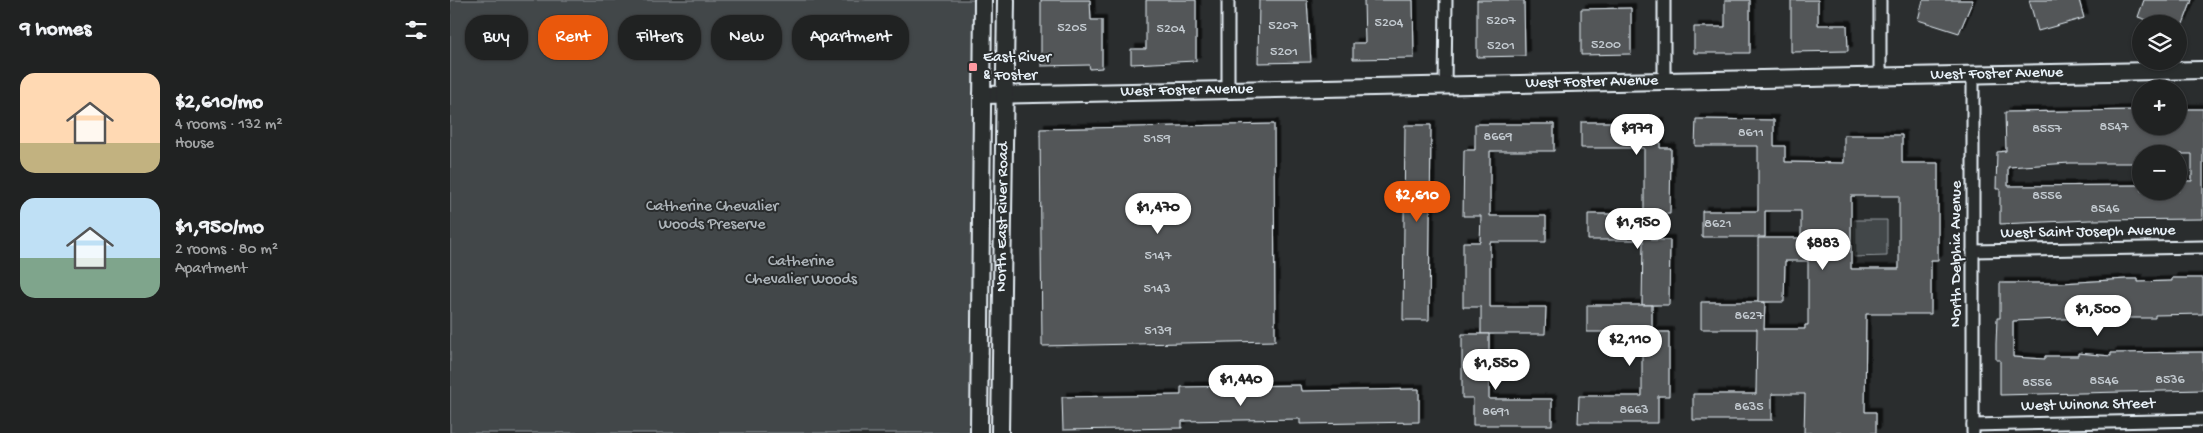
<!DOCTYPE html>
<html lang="en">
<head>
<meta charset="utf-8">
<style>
	:root { --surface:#202222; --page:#2d2f2f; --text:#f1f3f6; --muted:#a2a4a5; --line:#3d3f40; --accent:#ea580c }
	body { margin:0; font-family:"Gochi Hand",sans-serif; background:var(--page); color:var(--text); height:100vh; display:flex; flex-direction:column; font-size:19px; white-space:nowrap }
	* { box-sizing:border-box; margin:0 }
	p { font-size:16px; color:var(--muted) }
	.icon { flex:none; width:28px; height:28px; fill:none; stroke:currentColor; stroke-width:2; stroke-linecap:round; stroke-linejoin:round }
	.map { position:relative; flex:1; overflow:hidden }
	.details { display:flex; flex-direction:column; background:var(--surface); width:450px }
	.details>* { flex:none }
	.top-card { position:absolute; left:15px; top:15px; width:475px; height:45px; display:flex; gap:10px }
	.buttons { position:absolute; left:1682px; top:15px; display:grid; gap:10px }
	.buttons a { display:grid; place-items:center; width:55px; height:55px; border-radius:50%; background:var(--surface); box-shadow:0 1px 4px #0004,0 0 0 1px var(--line); font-size:25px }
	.price { position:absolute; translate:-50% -42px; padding:0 11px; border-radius:18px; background:#fff; color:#222; font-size:16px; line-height:32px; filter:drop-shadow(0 1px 2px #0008) }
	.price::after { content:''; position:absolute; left:50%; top:30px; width:15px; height:11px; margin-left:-8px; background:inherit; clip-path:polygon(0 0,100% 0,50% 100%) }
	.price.selected { background:var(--accent); color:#fff }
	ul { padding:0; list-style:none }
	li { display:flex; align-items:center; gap:15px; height:125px; padding:0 20px }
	li span { display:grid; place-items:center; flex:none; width:140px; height:100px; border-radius:15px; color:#555 }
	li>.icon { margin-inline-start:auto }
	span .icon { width:60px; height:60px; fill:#fffc; stroke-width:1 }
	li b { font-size:21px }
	h2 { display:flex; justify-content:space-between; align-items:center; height:60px; padding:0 20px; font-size:21px }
	.chip { padding:0 18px; border-radius:20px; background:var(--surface); box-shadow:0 1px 4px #0004,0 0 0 1px var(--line); font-size:18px; line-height:45px }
	.chip.selected { background:var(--accent); color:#fff }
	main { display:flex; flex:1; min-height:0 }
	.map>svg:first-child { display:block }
</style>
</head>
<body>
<main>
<section class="details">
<h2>9 homes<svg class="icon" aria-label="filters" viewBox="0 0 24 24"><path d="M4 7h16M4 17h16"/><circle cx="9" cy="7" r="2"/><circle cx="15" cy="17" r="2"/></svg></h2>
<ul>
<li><span style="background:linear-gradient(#ffd9b3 70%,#c2b280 0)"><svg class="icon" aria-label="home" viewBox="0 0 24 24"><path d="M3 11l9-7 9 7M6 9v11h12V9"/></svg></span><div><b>$2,610/mo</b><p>4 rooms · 132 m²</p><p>House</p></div></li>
<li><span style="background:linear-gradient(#bfe0f5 60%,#7fa58c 0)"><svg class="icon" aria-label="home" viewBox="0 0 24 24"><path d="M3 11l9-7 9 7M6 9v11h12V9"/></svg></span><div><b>$1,950/mo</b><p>2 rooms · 80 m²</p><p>Apartment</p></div></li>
</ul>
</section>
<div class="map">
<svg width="1753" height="433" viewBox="0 0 1753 433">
	<defs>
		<filter id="shadow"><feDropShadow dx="4.5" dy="-4.5" stdDeviation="0" flood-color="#0009"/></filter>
	</defs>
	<rect width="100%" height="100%" fill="#2a2d2e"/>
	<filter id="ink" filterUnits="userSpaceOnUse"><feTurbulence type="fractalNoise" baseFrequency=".02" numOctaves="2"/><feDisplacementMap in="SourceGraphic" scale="10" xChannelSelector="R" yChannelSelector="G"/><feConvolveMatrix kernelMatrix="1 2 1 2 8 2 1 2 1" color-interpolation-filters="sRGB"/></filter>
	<g filter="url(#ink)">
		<g fill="#424648" stroke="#959ca0">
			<polygon points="0,0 524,0 521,433 0,433"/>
			<polygon points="1404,220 1437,220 1437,256 1404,257"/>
		</g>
		<g fill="#535759" stroke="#e8f1f8" fill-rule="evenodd" filter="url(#shadow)">
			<polygon points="591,0 640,0 641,20 652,20 652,68 640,69 639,65 591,66"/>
			<polygon points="696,0 746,0 746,61 681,64 681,49 696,49"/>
			<polygon points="809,0 857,0 861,62 808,63"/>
			<polygon points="914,0 963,0 964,58 903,59 903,43 915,43"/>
			<polygon points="1027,0 1074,0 1075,56 1027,57"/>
			<polygon points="1275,0 1300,0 1300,53 1244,53 1244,27 1275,27"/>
			<polygon points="1341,0 1368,0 1368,25 1397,25 1398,51 1341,52"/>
			<polygon points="1473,0 1523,0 1509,33 1468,20"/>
			<polygon points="1579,0 1629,0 1634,18 1588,31"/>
			<polygon points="1694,0 1742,0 1733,24 1709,24 1688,17"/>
			<polygon points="1181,8 1181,54 1131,55 1131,9"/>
			<path d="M1729 109H1753V219L1640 220 1550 224V189H1546L1547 152 1556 151 1555 112 1691 110V126H1729ZM1691 154H1742V181H1729V191H1691V185L1558 186V167L1620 163H1691Z"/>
			<path d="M1246 119 1324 120V146H1335V162L1394 163V135H1452V163H1488V260H1481V314H1416L1415 412H1426V433H1354L1355 394H1322V420H1243V394H1306L1307 329H1251V302H1315H1308V238H1351V211H1315V237H1252V211H1308V146H1245ZM1401 196H1449V269H1401ZM1335 261H1358V325H1355V329H1314L1315 302H1334Z"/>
			<polygon points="1131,122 1210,122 1210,148 1221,148 1220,214 1194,214 1194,148 1131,148"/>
			<polygon points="824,124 825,341 592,346 590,129"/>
			<polygon points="1025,124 1104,124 1104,151 1040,151 1040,216 1096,216 1096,242 1040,242 1040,307 1096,307 1095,334 1031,334 1031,307 1013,307 1013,242 1030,242 1031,216 1013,216 1014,150 1025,150"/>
			<polygon points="955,125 981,125 979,320 953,320"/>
			<polygon points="1138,214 1202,214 1202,240 1220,240 1219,305 1192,305 1193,240 1138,240"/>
			<polygon points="1722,278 1753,278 1753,314 1705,315 1705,318 1672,318 1672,320 1661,320 1661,317 1563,321 1563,357 1595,359 1595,356 1628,356 1628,353 1661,356 1661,353 1753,352 1753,390 1550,395 1550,360 1546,360 1546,344 1547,318 1550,318 1550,283 1612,283 1677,279 1688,279 1688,282 1722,281"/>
			<polygon points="1137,305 1202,305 1202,332 1219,332 1219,396 1208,396 1208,423 1128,423 1129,396 1192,396 1192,332 1137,332"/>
			<polygon points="1012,334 1039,334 1039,399 1102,399 1102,425 1023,425 1023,398 1012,398"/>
			<polygon points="850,385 851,391 969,389 969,422 850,424 850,419 732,421 732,428 613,430 612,397 731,395 731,387"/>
		</g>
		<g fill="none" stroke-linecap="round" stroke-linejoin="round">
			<defs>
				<g id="street">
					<polyline points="778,0 778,91"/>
					<polyline points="1214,0 1214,82"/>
					<polyline points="1430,77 1430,0"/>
					<polyline points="995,86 996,0"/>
					<polyline points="1523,251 1753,247"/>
					<polyline points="1523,425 1753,420"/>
					<polyline points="1523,433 1523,75"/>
				</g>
				<g id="secondary">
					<path id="s1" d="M532 95 1753 70"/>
					<polyline points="529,433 533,0"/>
					<path id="s2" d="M550 433 556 0"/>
				</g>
			</defs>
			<use href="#street" stroke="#e8f1f8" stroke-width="15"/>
			<use href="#secondary" stroke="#e8f1f8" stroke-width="20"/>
			<use href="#street" stroke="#2a2d2e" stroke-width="11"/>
			<use href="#secondary" stroke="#2a2d2e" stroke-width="16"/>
		</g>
	</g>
	<rect fill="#ff9aa2" stroke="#2a2d2e" stroke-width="2" x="518" y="62" width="10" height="10" rx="2.5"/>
	<g text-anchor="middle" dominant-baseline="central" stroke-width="4" stroke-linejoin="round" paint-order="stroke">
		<g font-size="14" fill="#c3cad0">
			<text x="1051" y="21">5207</text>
			<text x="939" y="23">5204</text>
			<text x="833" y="26">5207</text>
			<text x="622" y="28">5205</text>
			<text x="721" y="29">5204</text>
			<text x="1156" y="45">5200</text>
			<text x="1051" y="46">5201</text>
			<text x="834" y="52">5201</text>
			<text x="1664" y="127">8547</text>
			<text x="1597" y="129">8557</text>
			<text x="1301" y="133">8611</text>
			<text x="1048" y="137">8669</text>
			<text x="707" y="139">5159</text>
			<text x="1597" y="196">8556</text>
			<text x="1655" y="209">8546</text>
			<text x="1268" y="224">8621</text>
			<text x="708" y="256">5147</text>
			<text x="707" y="289">5143</text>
			<text x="1299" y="316">8627</text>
			<text x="708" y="331">5139</text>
			<text x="1720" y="380">8536</text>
			<text x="1654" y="381">8546</text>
			<text x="1587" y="383">8556</text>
			<text x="1299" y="407">8635</text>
			<text x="1184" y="410">8663</text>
			<text x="1046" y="412">8691</text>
		</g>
		<g font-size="16" fill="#e8f1f8" stroke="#2a2d2e" text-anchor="start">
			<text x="533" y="58">East River<tspan x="533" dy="18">&amp; Foster</tspan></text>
		</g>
		<g font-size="16" fill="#e8f1f8" stroke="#2a2d2e">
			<text stroke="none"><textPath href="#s1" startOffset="1015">West Foster Avenue</textPath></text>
			<text stroke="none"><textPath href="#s1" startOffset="610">West Foster Avenue</textPath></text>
			<text stroke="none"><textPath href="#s1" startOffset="205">West Foster Avenue</textPath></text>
			<text stroke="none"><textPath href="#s2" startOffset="216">North East River Road</textPath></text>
			<text transform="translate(1638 233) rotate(-1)">West Saint Joseph Avenue</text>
			<text transform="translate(1507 254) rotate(-90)">North Delphia Avenue</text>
			<text transform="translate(1638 406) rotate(-1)">West Winona Street</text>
		</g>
		<g font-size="16" fill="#aeb5ba" stroke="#2a2d2e">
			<text x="262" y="207">Catherine Chevalier<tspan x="262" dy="18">Woods Preserve</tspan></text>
			<text x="351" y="262">Catherine<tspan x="351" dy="18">Chevalier Woods</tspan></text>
		</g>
	</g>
</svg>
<div class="buttons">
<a><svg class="icon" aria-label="layers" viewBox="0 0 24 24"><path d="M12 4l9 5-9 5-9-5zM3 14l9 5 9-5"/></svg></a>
<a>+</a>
<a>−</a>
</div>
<b class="price" style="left:1187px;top:156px">$979</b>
<b class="price selected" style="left:967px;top:223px">$2,610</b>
<b class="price" style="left:708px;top:235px">$1,470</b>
<b class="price" style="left:1188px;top:250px">$1,950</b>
<b class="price" style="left:1373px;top:271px">$883</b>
<b class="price" style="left:1648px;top:337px">$1,500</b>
<b class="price" style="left:1180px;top:367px">$2,110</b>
<b class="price" style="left:1046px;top:391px">$1,550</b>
<b class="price" style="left:791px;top:407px">$1,440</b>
<div class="top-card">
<a class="chip">Buy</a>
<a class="chip selected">Rent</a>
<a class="chip">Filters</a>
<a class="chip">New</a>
<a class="chip">Apartment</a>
</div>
</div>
</main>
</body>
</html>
